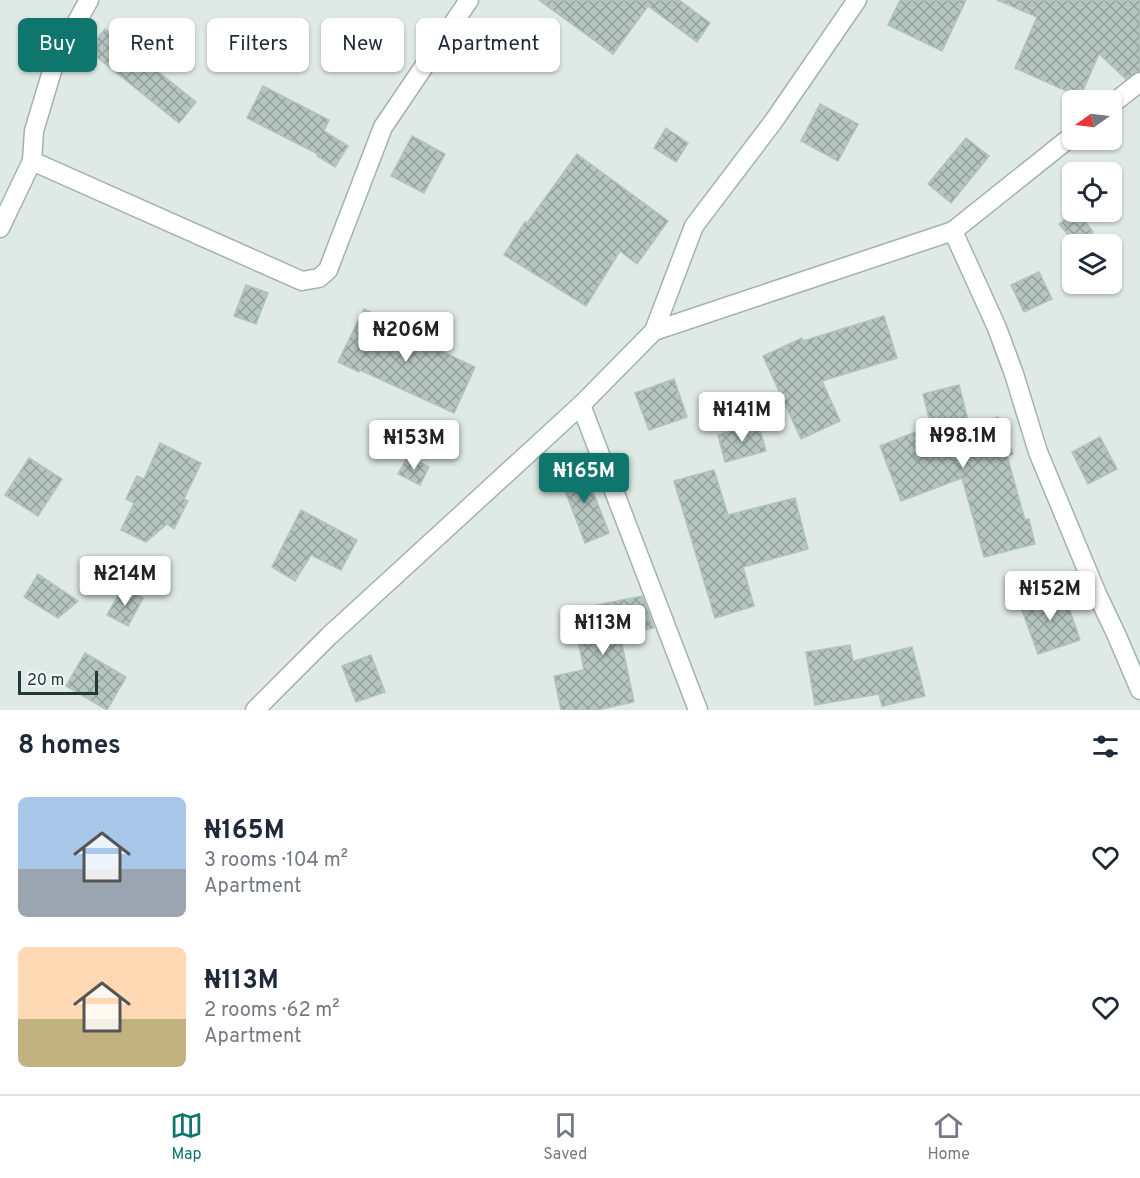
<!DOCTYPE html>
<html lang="en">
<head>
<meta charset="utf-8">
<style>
	:root { --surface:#fff; --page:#f6f6f7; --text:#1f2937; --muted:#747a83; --line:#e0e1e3; --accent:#0f766e }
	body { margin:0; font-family:Overpass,sans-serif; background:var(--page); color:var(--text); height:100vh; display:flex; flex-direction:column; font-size:22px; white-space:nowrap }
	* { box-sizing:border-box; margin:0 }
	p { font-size:20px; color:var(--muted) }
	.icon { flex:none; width:33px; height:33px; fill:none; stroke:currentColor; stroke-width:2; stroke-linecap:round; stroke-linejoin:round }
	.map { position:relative; height:710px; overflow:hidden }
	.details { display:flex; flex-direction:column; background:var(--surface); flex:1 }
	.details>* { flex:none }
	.guide { position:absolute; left:18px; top:18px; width:600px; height:54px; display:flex; gap:12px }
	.needle { width:39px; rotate:256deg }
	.tools { position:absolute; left:1062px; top:90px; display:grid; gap:12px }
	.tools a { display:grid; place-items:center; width:60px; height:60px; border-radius:9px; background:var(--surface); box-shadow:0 2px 4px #0004; font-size:30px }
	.scale { position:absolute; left:18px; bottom:15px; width:80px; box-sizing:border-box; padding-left:6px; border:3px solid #213a37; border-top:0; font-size:16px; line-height:21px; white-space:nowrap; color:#213a37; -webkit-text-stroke:4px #f0f7f4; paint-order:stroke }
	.price { position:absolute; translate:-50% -51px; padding:0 14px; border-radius:6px; background:#fff; color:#222; font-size:20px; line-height:39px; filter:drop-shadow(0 2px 3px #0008) }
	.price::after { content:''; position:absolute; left:50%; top:36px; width:18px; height:14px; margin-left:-9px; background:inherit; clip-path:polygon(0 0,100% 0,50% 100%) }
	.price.selected { background:var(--accent); color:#fff }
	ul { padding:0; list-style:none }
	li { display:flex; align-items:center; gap:18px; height:150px; padding:0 18px }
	li span { display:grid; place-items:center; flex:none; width:168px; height:120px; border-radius:9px; color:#555 }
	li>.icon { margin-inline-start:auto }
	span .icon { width:72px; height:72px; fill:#fffc; stroke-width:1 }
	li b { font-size:26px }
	h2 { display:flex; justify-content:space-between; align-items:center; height:72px; padding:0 18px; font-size:26px }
	.pill { padding:0 21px; border-radius:9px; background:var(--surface); box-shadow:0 2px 4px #0004; font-size:21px; line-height:54px }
	.pill.selected { background:var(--accent); color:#fff }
	.menu { display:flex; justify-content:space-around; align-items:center; height:84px; border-top:2px solid var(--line); background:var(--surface); font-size:16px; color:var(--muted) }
	.menu a { display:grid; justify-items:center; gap:3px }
	.menu .selected { color:var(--accent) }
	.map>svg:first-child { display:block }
</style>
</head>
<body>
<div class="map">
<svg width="1140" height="710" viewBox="0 0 1140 710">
	<defs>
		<pattern id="building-cross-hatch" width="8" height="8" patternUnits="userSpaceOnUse" patternTransform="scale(1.5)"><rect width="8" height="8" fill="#b5c5c0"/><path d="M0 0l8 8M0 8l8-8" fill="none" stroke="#93a19d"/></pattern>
	</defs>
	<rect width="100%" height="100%" fill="#dfeae7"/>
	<g fill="url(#building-cross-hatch)" stroke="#b2c3bf" stroke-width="1.5">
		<polygon points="539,0 679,0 710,23 697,42 648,6 613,54"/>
		<polygon points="900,0 966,0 942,51 888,25"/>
		<polygon points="997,0 1140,0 1140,71 1126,79 1099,54 1080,97 1015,68 1037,17"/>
		<polygon points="105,29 196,102 179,123 88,50"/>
		<polygon points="263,86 329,120 324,131 348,146 335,167 317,156 318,154 247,118"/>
		<polygon points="820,104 858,124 838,161 801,141"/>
		<polygon points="666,128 688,143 676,162 654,148"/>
		<polygon points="412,136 445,154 424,193 391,176"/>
		<polygon points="966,138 989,156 951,203 928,184"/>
		<polygon points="577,154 668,221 637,264 620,251 586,306 504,255 525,222 527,223"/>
		<polygon points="1075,212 1078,212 1093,232 1076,244 1059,224"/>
		<polygon points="1039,272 1052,299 1024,312 1011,285"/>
		<polygon points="246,285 268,293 256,324 234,316"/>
		<polygon points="364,309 384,319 382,323 475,367 454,413 360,370 359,372 338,362"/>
		<polygon points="884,316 897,358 822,381 840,421 801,439 763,356 802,338 803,341"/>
		<polygon points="674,379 687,417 649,430 635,393"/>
		<polygon points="959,385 970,428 998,417 1013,454 1007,456 1025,520 1029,519 1035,544 984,557 962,478 901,501 880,446 931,426 923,394"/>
		<polygon points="758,423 766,451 725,462 718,435"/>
		<polygon points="1100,437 1117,469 1088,484 1072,452"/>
		<polygon points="160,443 201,463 184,499 188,501 174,529 167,524 146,542 121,530 134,503 126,499 137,476 144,479"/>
		<polygon points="408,456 429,467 420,485 398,474"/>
		<polygon points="29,458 62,479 38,516 5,495"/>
		<polygon points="583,466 609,533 585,543 559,475"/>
		<polygon points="714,470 728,515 795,498 808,549 743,567 754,606 715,618 674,481"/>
		<polygon points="301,510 357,540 341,570 311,555 295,581 272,567"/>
		<polygon points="38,574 78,601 58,618 24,597"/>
		<polygon points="123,587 143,598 128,626 107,615"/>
		<polygon points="1063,590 1080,640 1038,654 1020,605"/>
		<polygon points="642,596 654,628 620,635 634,702 597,710 561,710 554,676 584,670 572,610"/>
		<polygon points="850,645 853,661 912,647 925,696 882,706 879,694 815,705 806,652"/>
		<polygon points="85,653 126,677 107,710 66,686"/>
		<polygon points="371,655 385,692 356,702 342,666"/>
	</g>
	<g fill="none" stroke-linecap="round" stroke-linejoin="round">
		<defs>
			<g id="minor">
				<polyline points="1112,104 1140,82"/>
				<polyline points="32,161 302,281 319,278 328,270 383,127 469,0"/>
				<polyline points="0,228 32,161 34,131 55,61 89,0"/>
				<polyline points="953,231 997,328 1014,374 1038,452 1097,594 1117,636 1140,690"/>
				<polyline points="654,331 694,226 773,122 857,0"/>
				<polyline points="581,405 698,710"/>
				<polyline points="255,710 329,636 581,405 654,331 953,231 1072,136"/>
			</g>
		</defs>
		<use href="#minor" stroke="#a2b2af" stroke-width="21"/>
		<use href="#minor" stroke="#fff" stroke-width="18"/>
	</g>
</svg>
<div class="tools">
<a><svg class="needle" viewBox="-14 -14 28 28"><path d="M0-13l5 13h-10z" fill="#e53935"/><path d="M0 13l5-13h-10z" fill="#747a83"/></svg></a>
<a><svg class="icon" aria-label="locate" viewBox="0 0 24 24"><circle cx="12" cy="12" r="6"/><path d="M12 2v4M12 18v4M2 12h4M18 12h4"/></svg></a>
<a><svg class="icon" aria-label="layers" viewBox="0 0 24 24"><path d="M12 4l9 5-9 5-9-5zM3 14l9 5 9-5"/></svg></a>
</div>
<div class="scale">20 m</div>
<b class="price" style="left:406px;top:363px">₦206M</b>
<b class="price" style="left:742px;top:443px">₦141M</b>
<b class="price" style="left:963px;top:469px">₦98.1M</b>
<b class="price" style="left:414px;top:471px">₦153M</b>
<b class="price selected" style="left:584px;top:504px">₦165M</b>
<b class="price" style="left:125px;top:607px">₦214M</b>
<b class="price" style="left:1050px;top:622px">₦152M</b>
<b class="price" style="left:603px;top:656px">₦113M</b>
<div class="guide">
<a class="pill selected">Buy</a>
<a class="pill">Rent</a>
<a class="pill">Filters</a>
<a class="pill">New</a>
<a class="pill">Apartment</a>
</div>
</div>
<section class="details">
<h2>8 homes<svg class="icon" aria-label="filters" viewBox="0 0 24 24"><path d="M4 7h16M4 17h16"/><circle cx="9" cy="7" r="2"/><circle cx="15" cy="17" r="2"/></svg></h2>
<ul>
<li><span style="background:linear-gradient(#a9c7e8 60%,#9aa5b1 0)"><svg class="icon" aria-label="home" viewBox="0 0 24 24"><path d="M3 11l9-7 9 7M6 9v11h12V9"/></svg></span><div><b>₦165M</b><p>3 rooms · 104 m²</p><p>Apartment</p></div><svg class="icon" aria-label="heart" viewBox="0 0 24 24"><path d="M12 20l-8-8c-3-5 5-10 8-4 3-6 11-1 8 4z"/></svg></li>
<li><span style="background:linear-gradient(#ffd9b3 60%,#c2b280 0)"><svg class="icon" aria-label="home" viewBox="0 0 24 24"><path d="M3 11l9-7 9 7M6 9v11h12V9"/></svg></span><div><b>₦113M</b><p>2 rooms · 62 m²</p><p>Apartment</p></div><svg class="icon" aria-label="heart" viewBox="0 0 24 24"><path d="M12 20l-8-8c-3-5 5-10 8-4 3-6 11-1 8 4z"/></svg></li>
</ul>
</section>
<nav class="menu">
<a class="selected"><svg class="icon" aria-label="map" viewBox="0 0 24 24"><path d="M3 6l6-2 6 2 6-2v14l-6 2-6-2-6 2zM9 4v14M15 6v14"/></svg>Map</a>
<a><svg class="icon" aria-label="saved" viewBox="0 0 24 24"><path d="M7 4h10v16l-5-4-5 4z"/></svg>Saved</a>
<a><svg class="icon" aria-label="home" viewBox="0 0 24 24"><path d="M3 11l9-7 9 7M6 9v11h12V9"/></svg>Home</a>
</nav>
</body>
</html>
